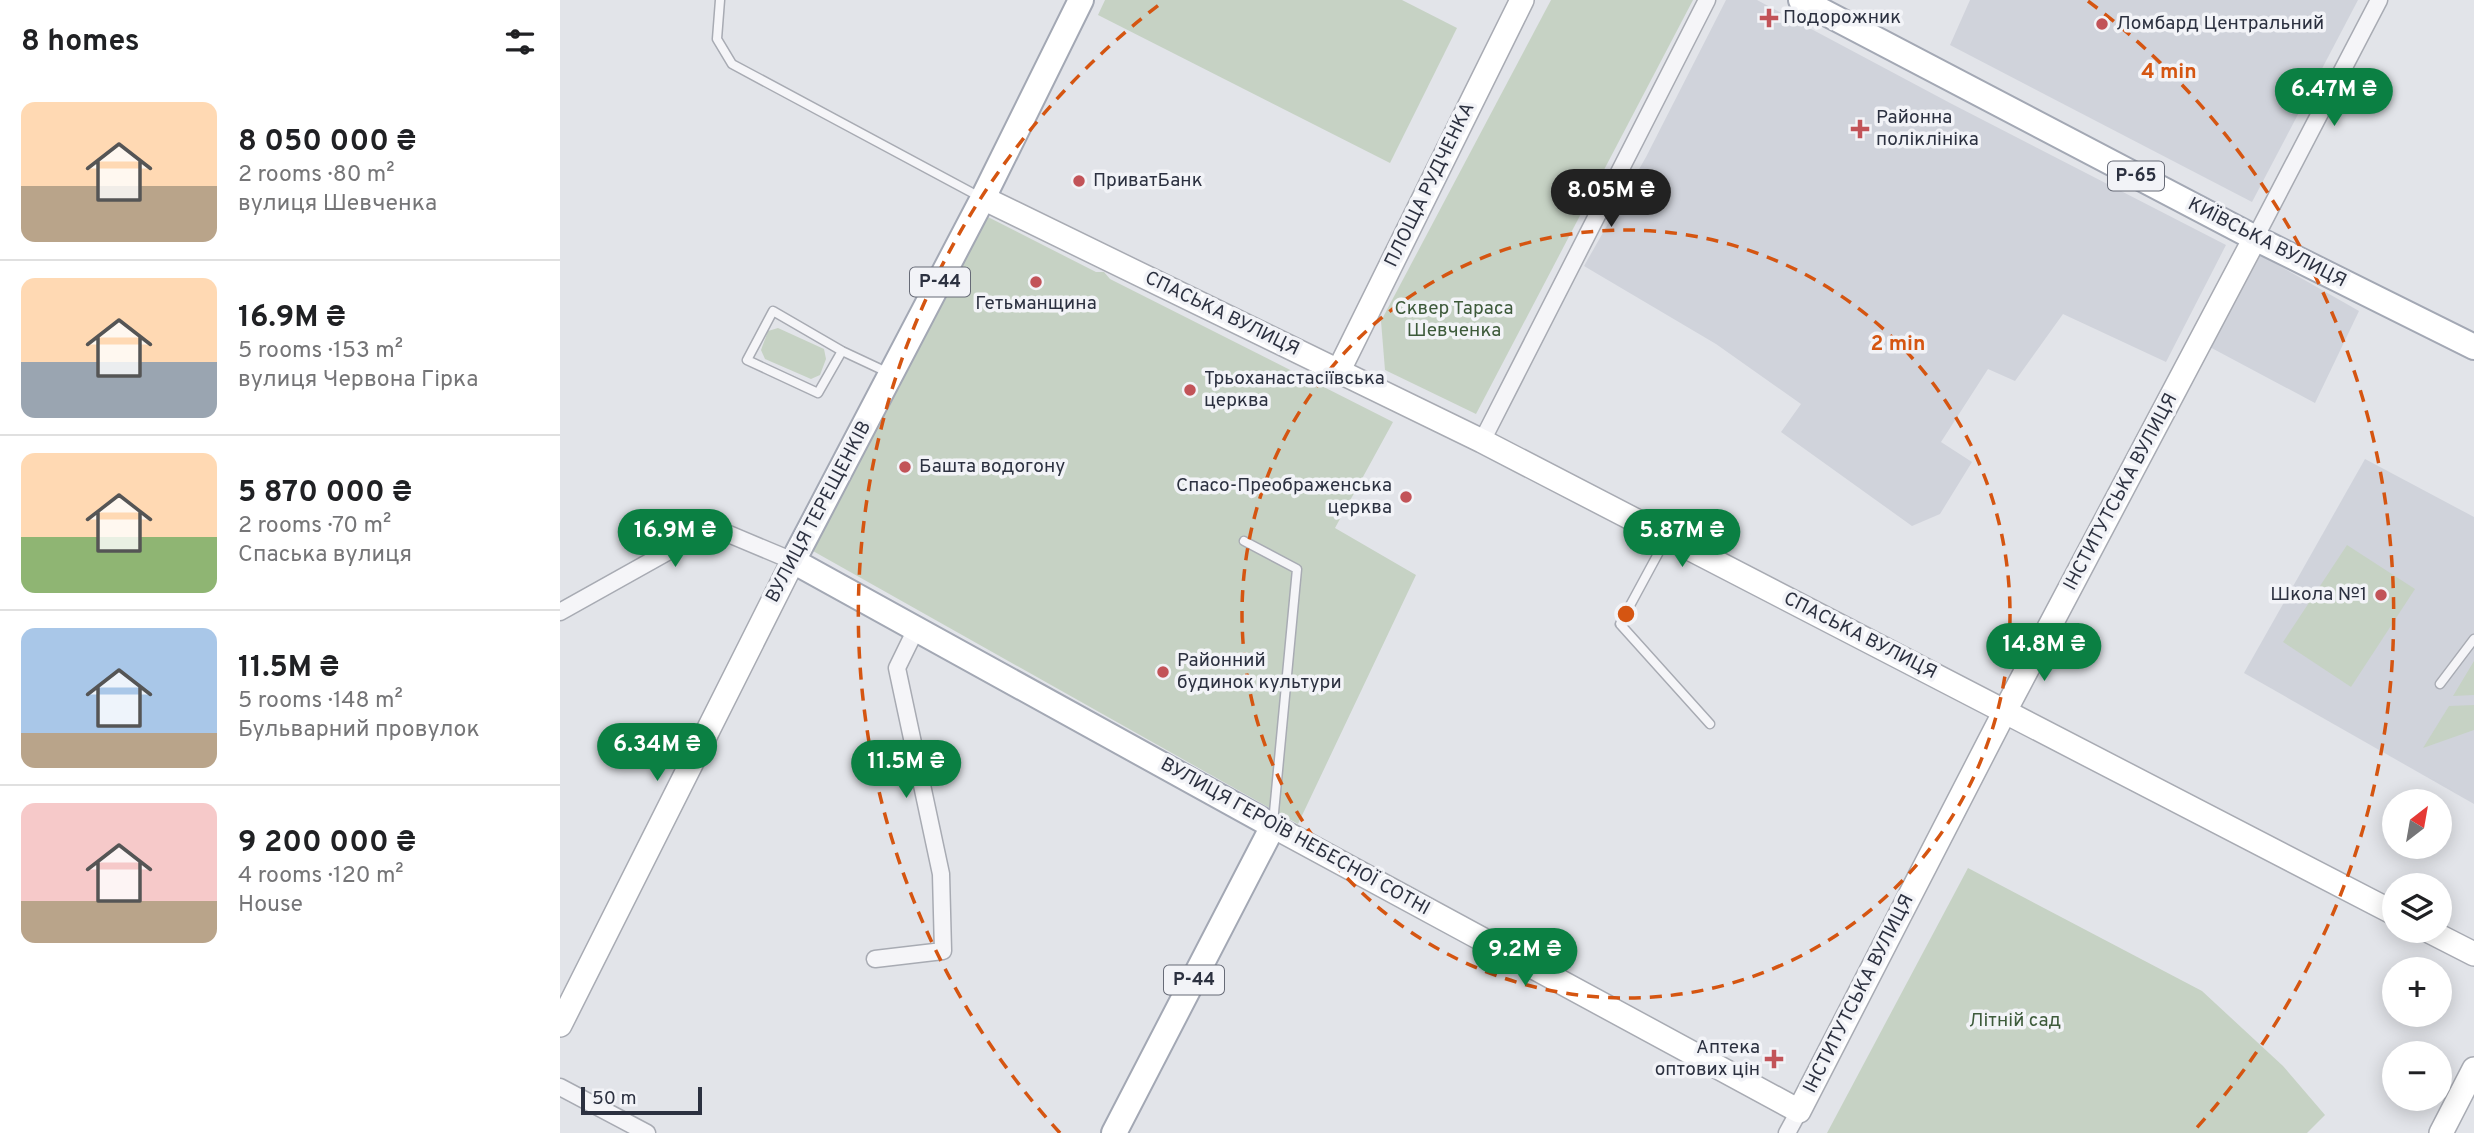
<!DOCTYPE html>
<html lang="en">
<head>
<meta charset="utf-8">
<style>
	:root { --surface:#fff; --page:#f2f2f2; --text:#202124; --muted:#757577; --line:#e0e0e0; --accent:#0b8043 }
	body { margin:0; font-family:Overpass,sans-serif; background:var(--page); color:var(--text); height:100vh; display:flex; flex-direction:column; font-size:26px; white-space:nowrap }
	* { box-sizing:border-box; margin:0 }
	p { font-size:23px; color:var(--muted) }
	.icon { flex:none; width:38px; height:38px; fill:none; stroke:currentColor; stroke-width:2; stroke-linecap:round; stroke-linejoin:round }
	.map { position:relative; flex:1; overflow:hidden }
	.sheet { display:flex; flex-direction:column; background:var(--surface); width:560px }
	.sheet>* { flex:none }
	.needle { width:46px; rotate:31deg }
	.buttons { position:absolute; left:1822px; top:789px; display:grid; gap:14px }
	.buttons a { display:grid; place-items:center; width:70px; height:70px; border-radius:50%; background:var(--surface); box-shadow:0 4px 18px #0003; font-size:35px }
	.scale { position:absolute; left:21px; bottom:18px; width:121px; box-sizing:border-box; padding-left:7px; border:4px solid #2c3140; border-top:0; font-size:19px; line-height:24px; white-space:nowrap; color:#2c3140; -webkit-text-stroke:5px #f2f3f7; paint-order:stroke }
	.price { position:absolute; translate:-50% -60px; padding:0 16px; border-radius:24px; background:var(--accent); color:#fff; font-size:23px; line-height:46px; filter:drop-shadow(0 2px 4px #0008) }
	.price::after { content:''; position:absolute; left:50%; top:42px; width:21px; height:16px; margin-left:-10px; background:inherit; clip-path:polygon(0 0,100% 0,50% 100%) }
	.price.active { background:#222; color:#fff }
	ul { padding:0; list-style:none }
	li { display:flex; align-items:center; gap:21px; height:175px; padding:0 21px }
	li+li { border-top:2px solid var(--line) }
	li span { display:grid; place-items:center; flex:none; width:196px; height:140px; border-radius:14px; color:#555 }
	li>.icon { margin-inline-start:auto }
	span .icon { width:84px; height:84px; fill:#fffc; stroke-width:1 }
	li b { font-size:30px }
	h2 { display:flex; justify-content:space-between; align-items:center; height:84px; padding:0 21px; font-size:30px }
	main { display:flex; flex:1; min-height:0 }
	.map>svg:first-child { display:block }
</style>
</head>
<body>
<main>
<section class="sheet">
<h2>8 homes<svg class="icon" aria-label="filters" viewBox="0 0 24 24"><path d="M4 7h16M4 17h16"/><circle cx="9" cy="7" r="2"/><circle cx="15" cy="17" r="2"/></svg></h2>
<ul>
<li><span style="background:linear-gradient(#ffd9b3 60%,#b9a48a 0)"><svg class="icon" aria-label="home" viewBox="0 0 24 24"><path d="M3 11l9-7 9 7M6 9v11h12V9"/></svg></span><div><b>8 050 000 ₴</b><p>2 rooms · 80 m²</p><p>вулиця Шевченка</p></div></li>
<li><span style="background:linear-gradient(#ffd9b3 60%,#9aa5b1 0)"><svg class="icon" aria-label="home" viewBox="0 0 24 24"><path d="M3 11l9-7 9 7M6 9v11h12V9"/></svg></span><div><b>16.9M ₴</b><p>5 rooms · 153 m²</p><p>вулиця Червона Гірка</p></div></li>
<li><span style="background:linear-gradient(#ffd9b3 60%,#8fb573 0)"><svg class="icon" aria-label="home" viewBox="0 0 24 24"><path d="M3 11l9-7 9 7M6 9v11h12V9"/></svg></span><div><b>5 870 000 ₴</b><p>2 rooms · 70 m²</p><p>Спаська вулиця</p></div></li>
<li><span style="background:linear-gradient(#a9c7e8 75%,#b9a48a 0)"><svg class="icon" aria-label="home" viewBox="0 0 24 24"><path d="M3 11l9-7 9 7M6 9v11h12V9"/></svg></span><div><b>11.5M ₴</b><p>5 rooms · 148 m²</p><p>Бульварний провулок</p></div></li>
<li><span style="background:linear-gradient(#f6c9c9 70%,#b9a48a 0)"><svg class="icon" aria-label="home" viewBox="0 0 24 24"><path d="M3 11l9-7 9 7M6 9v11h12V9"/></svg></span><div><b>9 200 000 ₴</b><p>4 rooms · 120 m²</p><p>House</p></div></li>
</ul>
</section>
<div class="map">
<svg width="1914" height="1133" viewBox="0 0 1914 1133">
	<rect width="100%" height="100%" fill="#e2e4e9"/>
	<g fill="#d0d3db">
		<polygon points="1166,0 1197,0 1390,103 1666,245 1606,362 1503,314 1455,381 1428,369 1381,442 1412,462 1380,514 1352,526 1221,432 1241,404 1156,344 1024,266 1086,157"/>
		<polygon points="1410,0 1798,0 1692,202 1390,45"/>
		<polygon points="1697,253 1799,311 1755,403 1646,345"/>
		<polygon points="1805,459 1914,517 1914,804 1684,673"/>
	</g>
	<g fill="#c6d2c4">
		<polygon points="545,0 842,0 897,28 830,163 538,15"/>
		<polygon points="991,0 1133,0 916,414 825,370 821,321"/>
		<polygon points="426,216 536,272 544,272 550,279 833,422 775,528 856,575 738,824 253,551"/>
		<polygon points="218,328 264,349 266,359 260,375 251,379 205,359 201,350 208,331"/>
		<polygon points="1787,545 1855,589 1791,687 1723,642"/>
		<polygon points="1914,661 1914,695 1893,696"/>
		<polygon points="1914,705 1914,730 1863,748 1889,706"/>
		<polygon points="1408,868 1642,991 1723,1066 1765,1115 1747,1133 1267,1133"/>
	</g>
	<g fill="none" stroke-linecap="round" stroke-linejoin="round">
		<defs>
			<g id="lane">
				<polyline points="160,0 157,39 172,64 420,197"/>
				<polyline points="282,351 258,393 187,360 213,311 282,351 329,373"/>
				<polyline points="1106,539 1060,624 1150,724"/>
				<polyline points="684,541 737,569 713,823"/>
				<polyline points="1880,684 1914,639"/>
			</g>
			<g id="street">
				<polyline points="1695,238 1819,0"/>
				<polyline points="922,441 1147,0"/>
				<polyline points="0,612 152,527 233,561"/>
				<polyline points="315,959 383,951 381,874 337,668 356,629"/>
				<polyline points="0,1087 87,1133"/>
				<polyline points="1227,1133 1239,1111"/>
			</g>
			<g id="secondary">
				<polyline points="423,198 922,441 1834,913"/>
				<polyline points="779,370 962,0"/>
				<polyline points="713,826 1239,1111 1445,711 1695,238"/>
				<polyline points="1869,931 1914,954"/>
				<polyline points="0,1025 233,561"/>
				<polyline points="1881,1133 1914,1069"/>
			</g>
			<g id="primary">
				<polyline points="521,0 423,198 233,561 713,826 554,1133"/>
				<polyline points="1241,0 1695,238 1914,347"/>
			</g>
		</defs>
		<use href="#lane" stroke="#a8abb3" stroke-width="11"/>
		<use href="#street" stroke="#a8abb3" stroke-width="19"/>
		<use href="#secondary" stroke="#a8abb3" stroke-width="26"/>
		<use href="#primary" stroke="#a3a8b4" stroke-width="28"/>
		<use href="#lane" stroke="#f5f5f8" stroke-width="8"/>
		<use href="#street" stroke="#f5f5f8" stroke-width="16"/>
		<use href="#secondary" stroke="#fff" stroke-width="23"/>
		<use href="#primary" stroke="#fff" stroke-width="24"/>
	</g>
	<g fill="none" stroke="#d55511" stroke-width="3.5" stroke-dasharray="12 9">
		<circle cx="1066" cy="614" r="384"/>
		<path d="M500 1133A768 768 0 0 1 604 1M1528 1A768 768 0 0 1 1632 1133"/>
	</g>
	<g fill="#c25358" stroke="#f2f3f7" stroke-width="2.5">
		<path d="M1205.5 7.5h7v7h7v7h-7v7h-7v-7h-7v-7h7z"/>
		<circle cx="1542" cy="24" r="7"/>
		<path d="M1296.5 118.5h7v7h7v7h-7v7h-7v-7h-7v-7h7z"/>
		<circle cx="519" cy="181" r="7"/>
		<circle cx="476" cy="282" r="7"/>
		<circle cx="630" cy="390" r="7"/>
		<circle cx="345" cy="467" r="7"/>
		<circle cx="846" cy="497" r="7"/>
		<circle cx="1821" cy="595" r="7"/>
		<circle cx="603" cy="672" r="7"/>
		<path d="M1210.5 1048.5h7v7h7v7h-7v7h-7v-7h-7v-7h7z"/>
	</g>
	<g text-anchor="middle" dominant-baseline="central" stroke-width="7" stroke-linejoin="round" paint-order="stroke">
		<g fill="#f2f3f7" stroke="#676b77" stroke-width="2">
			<rect x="1548" y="161.5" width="56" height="29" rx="5"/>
			<rect x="350" y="267.5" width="60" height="29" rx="5"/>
			<rect x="604" y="965.5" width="60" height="29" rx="5"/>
		</g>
		<g font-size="18" font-weight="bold" fill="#2c3140">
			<text x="1576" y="176">Р-65</text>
			<text x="380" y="282">Р-44</text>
			<text x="634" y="980">Р-44</text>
		</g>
		<g font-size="19" fill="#2c3140" stroke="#f2f3f7" text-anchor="start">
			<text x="1223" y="18">Подорожник</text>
			<text x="1556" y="24">Ломбард Центральний</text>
			<text x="1316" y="118">Районна<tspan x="1316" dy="22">поліклініка</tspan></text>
			<text x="533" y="181">ПриватБанк</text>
			<text x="476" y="304" text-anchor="middle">Гетьманщина</text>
			<text x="644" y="379">Трьоханастасіївська<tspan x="644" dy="22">церква</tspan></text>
			<text x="359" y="467">Башта водогону</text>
			<text x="832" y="486" text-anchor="end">Спасо-Преображенська<tspan x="832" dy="22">церква</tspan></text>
			<text x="1807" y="595" text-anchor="end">Школа №1</text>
			<text x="617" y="661">Районний<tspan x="617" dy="22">будинок культури</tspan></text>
			<text x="1200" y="1048" text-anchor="end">Аптека<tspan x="1200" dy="22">оптових цін</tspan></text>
		</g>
		<g font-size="19" fill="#2c3140" stroke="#f2f3f7">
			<text transform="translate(870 185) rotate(-64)">ПЛОЩА РУДЧЕНКА</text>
			<text transform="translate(1707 243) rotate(27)">КИЇВСЬКА ВУЛИЦЯ</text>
			<text transform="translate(662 314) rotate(26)">СПАСЬКА ВУЛИЦЯ</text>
			<text transform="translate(1561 492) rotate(-62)">ІНСТИТУТСЬКА ВУЛИЦЯ</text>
			<text transform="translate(259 512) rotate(-62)">ВУЛИЦЯ ТЕРЕЩЕНКІВ</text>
			<text transform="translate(1300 636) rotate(27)">СПАСЬКА ВУЛИЦЯ</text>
			<text transform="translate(735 837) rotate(29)">ВУЛИЦЯ ГЕРОЇВ НЕБЕСНОЇ СОТНІ</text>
			<text transform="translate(1299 994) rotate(-63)">ІНСТИТУТСЬКА ВУЛИЦЯ</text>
		</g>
		<g font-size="19" fill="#3d5a3a" stroke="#f2f3f7">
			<text x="894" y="309">Сквер Тараса<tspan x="894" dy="22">Шевченка</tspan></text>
			<text x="1455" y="1021">Літній сад</text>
		</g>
	</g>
	<circle cx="1066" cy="614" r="10" fill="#d55511" stroke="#f2f3f7" stroke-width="3.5"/>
	<g font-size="21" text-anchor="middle" font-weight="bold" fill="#d55511" stroke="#f2f3f7" stroke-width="7" stroke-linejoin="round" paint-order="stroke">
		<text x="1609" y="78">4 min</text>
		<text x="1338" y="350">2 min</text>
	</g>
</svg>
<div class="buttons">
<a><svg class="needle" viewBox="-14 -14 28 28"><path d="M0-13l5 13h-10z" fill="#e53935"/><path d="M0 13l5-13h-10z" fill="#757577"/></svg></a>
<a><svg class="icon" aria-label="layers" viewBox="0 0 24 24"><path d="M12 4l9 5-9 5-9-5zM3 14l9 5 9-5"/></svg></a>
<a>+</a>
<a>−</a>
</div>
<div class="scale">50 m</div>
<b class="price" style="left:1774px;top:128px">6.47M ₴</b>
<b class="price active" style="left:1051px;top:229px">8.05M ₴</b>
<b class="price" style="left:115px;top:569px">16.9M ₴</b>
<b class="price" style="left:1122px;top:569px">5.87M ₴</b>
<b class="price" style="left:1484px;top:683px">14.8M ₴</b>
<b class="price" style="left:97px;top:783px">6.34M ₴</b>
<b class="price" style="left:346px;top:800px">11.5M ₴</b>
<b class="price" style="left:965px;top:988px">9.2M ₴</b>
</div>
</main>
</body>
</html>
